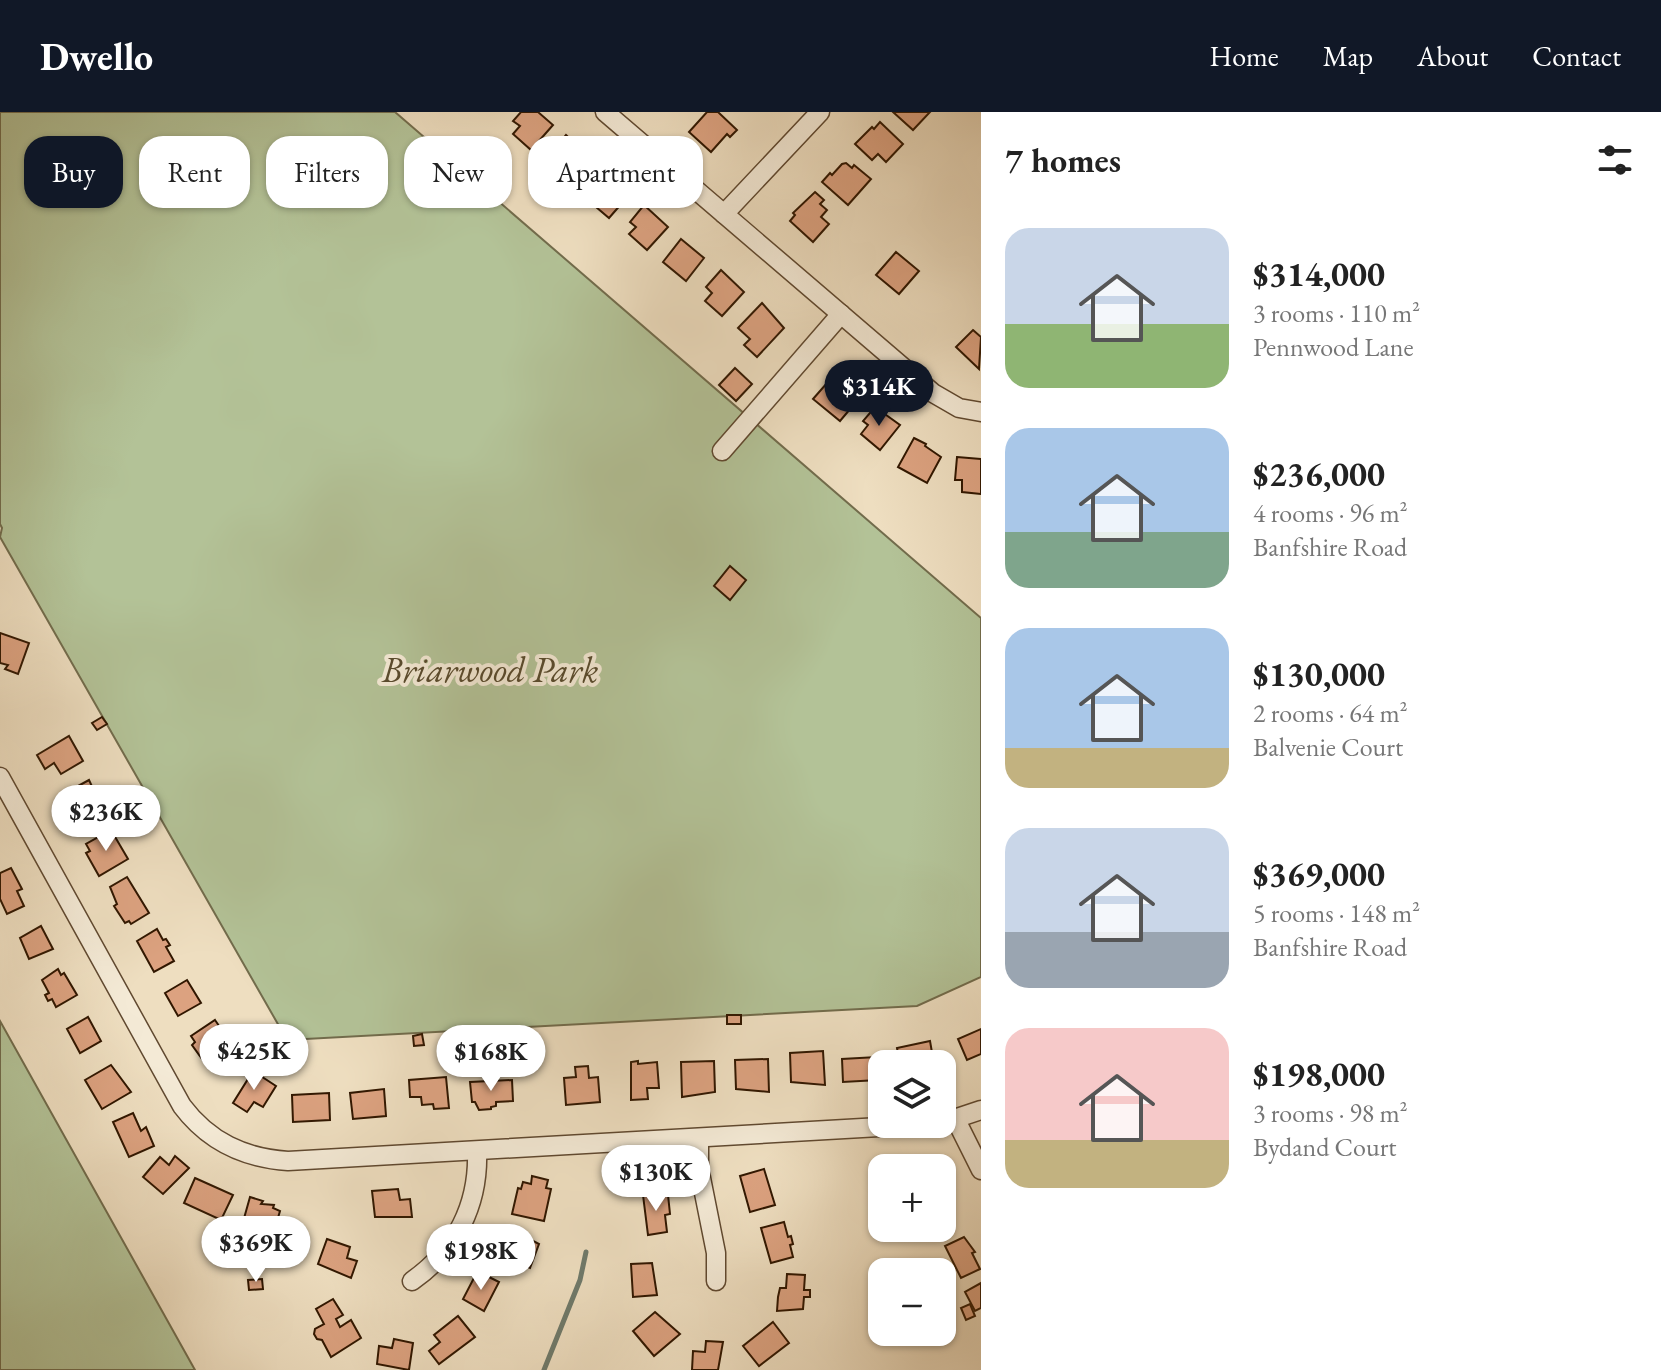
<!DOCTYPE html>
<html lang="en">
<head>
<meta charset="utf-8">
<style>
	:root { --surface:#fff; --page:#f2f2f2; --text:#222; --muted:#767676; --accent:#111827 }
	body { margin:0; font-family:"EB Garamond",serif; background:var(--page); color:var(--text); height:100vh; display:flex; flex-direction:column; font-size:30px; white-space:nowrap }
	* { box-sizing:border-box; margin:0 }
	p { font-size:26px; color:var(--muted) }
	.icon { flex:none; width:44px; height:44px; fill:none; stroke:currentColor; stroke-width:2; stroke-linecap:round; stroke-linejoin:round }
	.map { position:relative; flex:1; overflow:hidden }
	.panel { display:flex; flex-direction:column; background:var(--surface); width:680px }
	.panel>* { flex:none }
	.top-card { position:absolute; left:24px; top:24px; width:760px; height:72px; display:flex; gap:16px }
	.controls { position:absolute; left:868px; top:938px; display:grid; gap:16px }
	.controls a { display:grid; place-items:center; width:88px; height:88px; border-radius:16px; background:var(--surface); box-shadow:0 2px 6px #0004; font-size:40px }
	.price { position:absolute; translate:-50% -68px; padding:0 18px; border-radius:28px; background:#fff; color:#222; font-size:26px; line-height:52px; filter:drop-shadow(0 2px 4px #0008) }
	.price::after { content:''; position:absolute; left:50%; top:48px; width:24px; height:18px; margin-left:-12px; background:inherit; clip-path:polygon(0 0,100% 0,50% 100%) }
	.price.active { background:var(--accent); color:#fff }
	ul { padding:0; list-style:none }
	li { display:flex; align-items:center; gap:24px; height:200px; padding:0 24px }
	li span { display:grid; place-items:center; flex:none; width:224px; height:160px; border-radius:24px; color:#555 }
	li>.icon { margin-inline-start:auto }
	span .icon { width:96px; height:96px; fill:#fffc; stroke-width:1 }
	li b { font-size:34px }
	h2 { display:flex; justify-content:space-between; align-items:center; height:96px; padding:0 24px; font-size:34px }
	.tag { padding:0 28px; border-radius:24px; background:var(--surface); box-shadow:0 2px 6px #0004; font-size:28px; line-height:72px }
	.tag.active { background:var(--accent); color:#fff }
	header { display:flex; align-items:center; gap:48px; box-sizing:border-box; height:112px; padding:0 40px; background:var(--accent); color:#fff }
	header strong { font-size:38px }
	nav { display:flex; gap:44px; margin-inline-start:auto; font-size:28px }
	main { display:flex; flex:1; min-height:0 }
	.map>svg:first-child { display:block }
</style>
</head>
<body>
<header>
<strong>Dwello</strong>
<nav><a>Home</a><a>Map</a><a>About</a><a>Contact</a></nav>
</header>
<main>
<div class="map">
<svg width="981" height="1258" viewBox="0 0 981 1258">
	<rect width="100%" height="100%" fill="#eedec0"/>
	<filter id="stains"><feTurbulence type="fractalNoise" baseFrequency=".0025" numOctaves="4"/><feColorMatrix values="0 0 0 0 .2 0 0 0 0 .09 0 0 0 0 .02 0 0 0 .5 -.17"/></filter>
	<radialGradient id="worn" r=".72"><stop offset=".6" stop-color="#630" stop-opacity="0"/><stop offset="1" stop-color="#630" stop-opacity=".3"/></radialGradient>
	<g fill="#b3c297" stroke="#726c4c" stroke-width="2">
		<polygon points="0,0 395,0 981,506 981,865 917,894 287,928 0,425 2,416 0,412"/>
		<polygon points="0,909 195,1258 0,1258"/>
	</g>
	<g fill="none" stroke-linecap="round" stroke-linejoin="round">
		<polyline stroke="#6f7a6b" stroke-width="5" points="544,1258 580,1168 586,1140"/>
	</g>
	<g fill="#dca280" stroke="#311700" stroke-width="2">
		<polygon points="521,0 538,0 553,13 531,38 513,22 520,14 513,9"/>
		<polygon points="707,0 718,0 737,18 730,25 727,22 711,40 689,20"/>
		<polygon points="893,0 930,0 913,18"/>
		<polygon points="880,10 903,32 886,50 878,42 872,48 855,32 872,15 874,17"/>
		<polygon points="566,23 591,47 571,71 544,49"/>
		<polygon points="846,51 852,56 854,53 871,67 848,93 822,70 830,61 832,63 842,52"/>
		<polygon points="605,58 616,67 613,70 629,83 609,106 583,84"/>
		<polygon points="815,80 824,88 820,92 827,98 821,105 829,112 813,130 790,109 795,103 793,101"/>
		<polygon points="644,93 668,115 647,138 629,122 636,115 630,110"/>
		<polygon points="681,127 704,146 686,169 663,150"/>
		<polygon points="896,140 919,159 899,182 876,163"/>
		<polygon points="721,158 744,180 722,204 705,189 712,181 706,175"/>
		<polygon points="762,191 784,216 757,245 744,233 750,227 738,216"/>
		<polygon points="973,218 981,225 979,257 956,235"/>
		<polygon points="735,256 752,272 736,289 719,273"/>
		<polygon points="834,263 862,283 840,309 813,287"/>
		<polygon points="875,295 900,313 880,338 861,322 868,313 863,309"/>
		<polygon points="914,326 926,332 925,334 941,345 927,371 898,355"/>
		<polygon points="957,345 981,347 981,382 962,380 962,368 955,368"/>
		<polygon points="730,454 746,468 730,488 714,474"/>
		<polygon points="0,521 29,531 18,562 5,557 8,553 0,551"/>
		<polygon points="102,605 107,612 97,618 92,611"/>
		<polygon points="69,624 83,649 61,662 54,651 45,657 37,643"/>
		<polygon points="89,668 100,692 81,703 75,693 65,698 58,685"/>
		<polygon points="111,718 128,747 99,764 86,741 90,739 86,732"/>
		<polygon points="11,756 22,777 17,779 24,794 7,802 0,787 0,761"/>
		<polygon points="127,765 149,801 131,812 129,809 125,811 114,794 117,792 110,775"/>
		<polygon points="41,814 53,837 29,847 20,826"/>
		<polygon points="157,817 163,828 166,827 170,833 166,835 174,849 154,860 137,829"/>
		<polygon points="58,857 61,863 64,861 77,883 56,895 52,887 48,889 45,883 49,881 42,868"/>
		<polygon points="187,868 201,891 178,904 165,881"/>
		<rect x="727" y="903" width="14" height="9"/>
		<polygon points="88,905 101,929 80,941 67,917"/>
		<polygon points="215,908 234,936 207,954 192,933 195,930 191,924"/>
		<polygon points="981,917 981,942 967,948 958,927"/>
		<polygon points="422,922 424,933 414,934 413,924"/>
		<polygon points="930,929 934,952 900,952 897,936"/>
		<polygon points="823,939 825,973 791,970 790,941"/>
		<polygon points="877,945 878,968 843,970 842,947"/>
		<polygon points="768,947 769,980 736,977 735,948"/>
		<polygon points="638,949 638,952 657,950 659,976 647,976 648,987 631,988 631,950"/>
		<polygon points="714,949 715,980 682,985 681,950"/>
		<polygon points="111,953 131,980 102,997 85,968"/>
		<polygon points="588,954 589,966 598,965 600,990 566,993 564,966 576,965 575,955"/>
		<polygon points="253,959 276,974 263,995 254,990 247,1000 233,991"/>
		<polygon points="446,965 449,996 434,997 433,992 422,993 421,985 410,985 409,968"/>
		<polygon points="512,968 513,989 496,990 496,994 491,995 491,997 479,998 475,990 472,990 470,970"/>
		<polygon points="384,977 386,1004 353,1007 350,981"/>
		<polygon points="329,981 330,1008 293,1010 292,983"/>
		<polygon points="133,1001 141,1019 146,1015 154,1034 129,1045 113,1010"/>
		<polygon points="175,1044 189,1056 163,1082 143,1065 160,1045 169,1053"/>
		<polygon points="912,1044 919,1056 891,1056"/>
		<polygon points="764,1057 775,1093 750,1100 740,1064"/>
		<polygon points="532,1064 548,1068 546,1076 551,1077 544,1109 512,1102 518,1076 521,1077 523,1070 531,1072"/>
		<polygon points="195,1066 233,1083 221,1108 184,1091"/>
		<polygon points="398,1077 400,1088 410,1087 412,1105 375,1105 372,1079"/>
		<polygon points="663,1081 663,1084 668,1083 670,1102 665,1103 667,1120 648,1123 643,1083"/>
		<polygon points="250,1085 263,1089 261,1092 274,1093 273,1096 280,1099 272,1126 241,1117"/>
		<polygon points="942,1089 949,1115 925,1128 919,1116 942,1116"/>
		<polygon points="784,1110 788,1125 791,1124 793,1132 790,1133 793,1145 771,1151 761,1116"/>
		<polygon points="507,1115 539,1132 530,1156 506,1146 510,1136 500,1132"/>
		<polygon points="964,1125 975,1140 972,1141 980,1157 961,1166 945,1134"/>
		<polygon points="327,1127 350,1135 347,1146 357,1149 351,1166 318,1152"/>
		<polygon points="652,1151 657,1183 633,1185 631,1152"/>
		<polygon points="483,1162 499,1170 484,1199 463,1187 475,1164 480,1167"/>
		<polygon points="787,1162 805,1163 804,1178 810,1178 810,1185 804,1185 803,1197 777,1199 778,1185 780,1176 786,1176"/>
		<polygon points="262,1167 263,1177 249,1178 248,1168"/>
		<polygon points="981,1171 981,1196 975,1199 965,1180"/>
		<polygon points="333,1187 343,1203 336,1207 340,1215 351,1208 361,1226 331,1245 322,1228 317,1227 314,1222 315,1217 324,1212 316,1197"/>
		<polygon points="970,1192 975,1204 966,1208 961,1196"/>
		<polygon points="655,1200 680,1222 654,1244 633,1219"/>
		<polygon points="458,1204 475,1225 439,1252 429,1239 440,1230 434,1223"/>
		<polygon points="773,1210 789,1231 759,1254 743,1234"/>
		<polygon points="394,1227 413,1231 409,1258 377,1252 379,1234 392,1236"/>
		<polygon points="706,1229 723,1230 718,1258 692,1258 693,1239 705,1240"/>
	</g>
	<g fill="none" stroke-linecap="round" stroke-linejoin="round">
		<defs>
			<g id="minor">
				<polyline points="605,0 933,281 959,296 981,300"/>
				<polyline points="724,102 820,0"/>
				<polyline points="722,339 841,202"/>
				<path d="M0 665 182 994C209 1030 244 1046 288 1049L932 1012"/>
				<polyline points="956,1008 981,1058"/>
				<polyline points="945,1010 981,998"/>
				<polyline points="699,1026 699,1056 716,1141 716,1169"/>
				<path d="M412 1169C456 1138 479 1093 477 1039"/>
			</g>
		</defs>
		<use href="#minor" stroke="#604930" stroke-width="21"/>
		<use href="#minor" stroke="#f4ead6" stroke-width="18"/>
	</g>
	<g text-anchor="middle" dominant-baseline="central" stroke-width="8" stroke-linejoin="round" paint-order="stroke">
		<g font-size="36" font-style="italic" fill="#584a2d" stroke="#f4ead6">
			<text x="490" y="557">Briarwood Park</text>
		</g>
	</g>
	<rect width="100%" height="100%" filter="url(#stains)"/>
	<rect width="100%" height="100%" fill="url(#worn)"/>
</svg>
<div class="controls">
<a><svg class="icon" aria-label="layers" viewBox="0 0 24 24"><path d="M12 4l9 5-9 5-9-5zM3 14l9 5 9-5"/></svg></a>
<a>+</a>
<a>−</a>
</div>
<b class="price active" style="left:879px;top:316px">$314K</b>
<b class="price" style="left:106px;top:741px">$236K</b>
<b class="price" style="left:254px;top:980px">$425K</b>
<b class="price" style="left:491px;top:981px">$168K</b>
<b class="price" style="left:656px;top:1101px">$130K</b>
<b class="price" style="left:256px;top:1172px">$369K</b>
<b class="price" style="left:481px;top:1180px">$198K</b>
<div class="top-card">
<a class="tag active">Buy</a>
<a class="tag">Rent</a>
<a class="tag">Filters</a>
<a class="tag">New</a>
<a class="tag">Apartment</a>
</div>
</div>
<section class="panel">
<h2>7 homes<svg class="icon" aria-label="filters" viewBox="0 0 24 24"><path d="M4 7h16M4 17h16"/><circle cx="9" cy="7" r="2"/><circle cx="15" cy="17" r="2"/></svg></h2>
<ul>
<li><span style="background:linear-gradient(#c9d6e8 60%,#8fb573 0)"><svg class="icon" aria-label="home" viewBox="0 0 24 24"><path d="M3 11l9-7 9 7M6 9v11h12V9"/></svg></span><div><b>$314,000</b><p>3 rooms · 110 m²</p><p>Pennwood Lane</p></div></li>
<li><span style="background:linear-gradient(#a9c7e8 65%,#7fa58c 0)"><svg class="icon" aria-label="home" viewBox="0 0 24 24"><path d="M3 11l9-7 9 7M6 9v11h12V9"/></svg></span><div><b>$236,000</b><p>4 rooms · 96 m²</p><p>Banfshire Road</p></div></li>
<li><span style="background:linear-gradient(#a9c7e8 75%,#c2b280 0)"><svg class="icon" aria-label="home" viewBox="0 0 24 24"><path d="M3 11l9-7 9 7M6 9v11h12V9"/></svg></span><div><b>$130,000</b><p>2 rooms · 64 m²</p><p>Balvenie Court</p></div></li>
<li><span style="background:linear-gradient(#c9d6e8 65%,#9aa5b1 0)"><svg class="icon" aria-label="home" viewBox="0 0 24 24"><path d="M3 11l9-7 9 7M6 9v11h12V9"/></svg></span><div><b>$369,000</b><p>5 rooms · 148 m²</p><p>Banfshire Road</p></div></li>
<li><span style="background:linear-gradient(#f6c9c9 70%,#c2b280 0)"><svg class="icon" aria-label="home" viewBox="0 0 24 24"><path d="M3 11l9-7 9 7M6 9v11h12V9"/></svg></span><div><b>$198,000</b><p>3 rooms · 98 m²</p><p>Bydand Court</p></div></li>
</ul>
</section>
</main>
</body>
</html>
